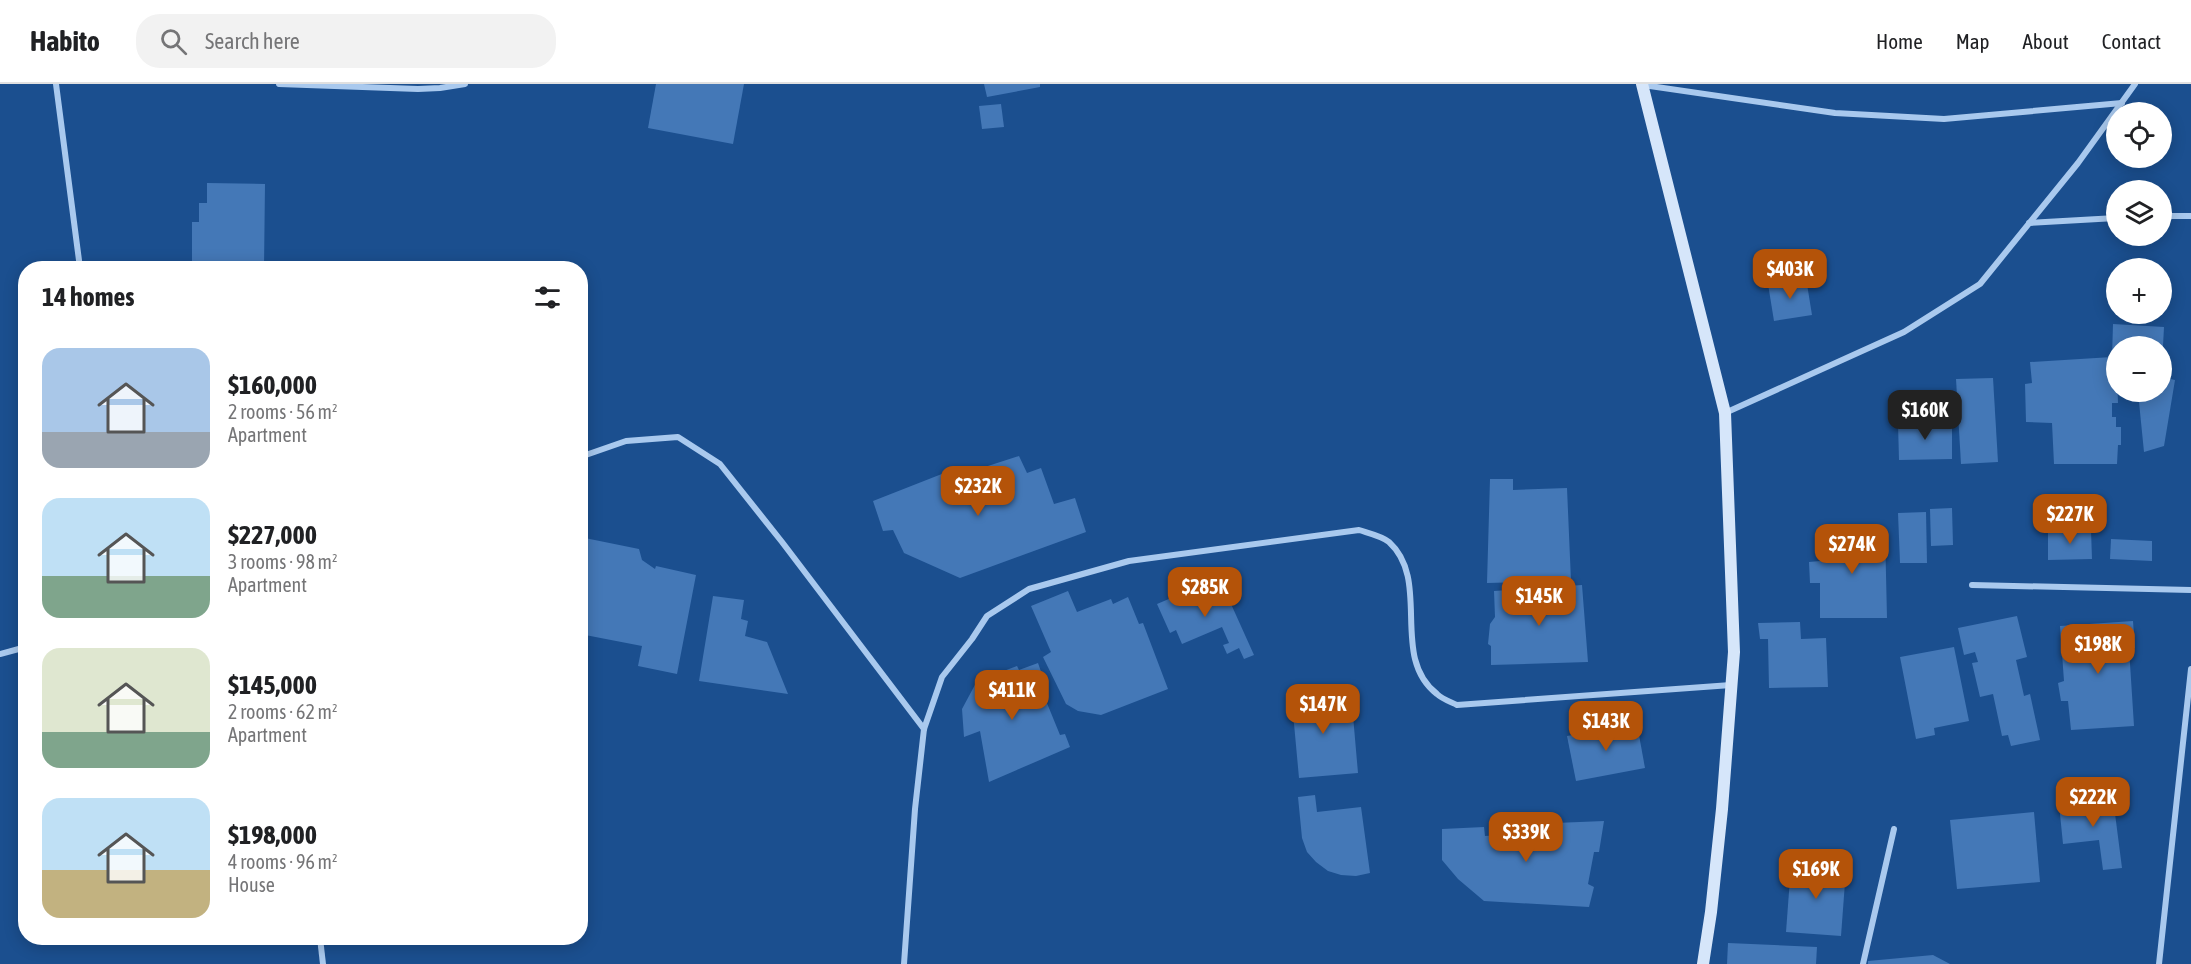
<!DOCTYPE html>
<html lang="en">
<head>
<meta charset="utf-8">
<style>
	:root { --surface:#fff; --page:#f2f2f2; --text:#202124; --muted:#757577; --line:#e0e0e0; --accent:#b45309 }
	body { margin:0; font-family:"Asap Condensed",sans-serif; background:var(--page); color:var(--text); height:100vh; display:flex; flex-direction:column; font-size:22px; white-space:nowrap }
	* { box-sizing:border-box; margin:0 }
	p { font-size:20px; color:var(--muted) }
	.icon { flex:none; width:33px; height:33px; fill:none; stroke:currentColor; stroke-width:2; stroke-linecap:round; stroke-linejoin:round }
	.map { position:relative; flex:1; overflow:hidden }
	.side { position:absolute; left:18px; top:177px; width:570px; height:684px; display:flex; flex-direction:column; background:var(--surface); border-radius:24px; box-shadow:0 3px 15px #0003 }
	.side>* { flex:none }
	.tools { position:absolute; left:2106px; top:18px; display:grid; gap:12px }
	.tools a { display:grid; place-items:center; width:66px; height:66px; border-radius:50%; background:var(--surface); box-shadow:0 3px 15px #0003; font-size:30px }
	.price { position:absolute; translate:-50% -51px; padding:0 14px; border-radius:12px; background:var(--accent); color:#fff; font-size:20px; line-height:39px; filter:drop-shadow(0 2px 3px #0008) }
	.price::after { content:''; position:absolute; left:50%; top:36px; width:18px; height:14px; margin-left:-9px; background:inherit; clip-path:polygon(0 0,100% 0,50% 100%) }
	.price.on { background:#222; color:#fff }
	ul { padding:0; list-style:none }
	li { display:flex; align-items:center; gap:18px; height:150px; padding:0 24px }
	li span { display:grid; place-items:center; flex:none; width:168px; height:120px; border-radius:18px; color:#555 }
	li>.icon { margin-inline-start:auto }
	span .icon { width:72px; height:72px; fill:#fffc; stroke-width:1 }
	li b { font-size:26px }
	h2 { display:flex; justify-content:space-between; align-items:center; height:72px; padding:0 24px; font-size:26px }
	header { display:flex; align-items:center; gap:36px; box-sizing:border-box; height:84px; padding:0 30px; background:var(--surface); border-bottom:2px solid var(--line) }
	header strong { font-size:28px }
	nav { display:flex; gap:33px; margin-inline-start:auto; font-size:21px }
	.search { width:420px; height:54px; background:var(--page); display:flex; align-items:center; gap:15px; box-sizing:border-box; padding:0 21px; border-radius:24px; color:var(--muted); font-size:22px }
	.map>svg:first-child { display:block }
</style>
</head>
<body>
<header>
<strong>Habito</strong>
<div class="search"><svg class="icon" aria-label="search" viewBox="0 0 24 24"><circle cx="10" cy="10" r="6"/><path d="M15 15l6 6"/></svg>Search here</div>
<nav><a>Home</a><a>Map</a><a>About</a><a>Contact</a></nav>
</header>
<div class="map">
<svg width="2191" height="880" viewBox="0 0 2191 880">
	<rect width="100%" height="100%" fill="#1b4f8f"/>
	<g fill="#4478b7">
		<polygon points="656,0 744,0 733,60 648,44"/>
		<polygon points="984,0 1040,0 1040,3 987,13"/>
		<polygon points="1001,20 1004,43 982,45 979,22"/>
		<polygon points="207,99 265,100 264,184 199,184 199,177 192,177 192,138 199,138 199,119 207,119"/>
		<polygon points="1806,194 1812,231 1774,237 1768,200"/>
		<polygon points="2113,240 2164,243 2163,262 2116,262 2118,319 2112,319 2112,333 2116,333 2116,343 2121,343 2121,361 2118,361 2117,380 2054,380 2052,339 2026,338 2025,300 2032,299 2030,278 2112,273"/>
		<polygon points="2162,293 2175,296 2164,362 2144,368 2138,308 2162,308"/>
		<polygon points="1993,294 1998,378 1961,380 1956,295"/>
		<polygon points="1952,338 1952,375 1899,376 1898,339"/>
		<polygon points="1019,372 1027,389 1041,384 1054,420 1075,414 1086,448 960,494 904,469 893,446 883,447 873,417 957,384 960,391"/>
		<polygon points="1490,395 1513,395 1513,406 1567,404 1571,497 1487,499"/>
		<polygon points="1952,424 1953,461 1931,462 1930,425"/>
		<polygon points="1926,428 1927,479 1900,479 1898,429"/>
		<polygon points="2091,446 2092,475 2048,476 2048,447"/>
		<polygon points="1820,447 1885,447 1887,534 1820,534 1820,499 1810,499 1809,478 1820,477"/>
		<polygon points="580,453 639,465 642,476 655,485 656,482 696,491 677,590 638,582 642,562 580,550"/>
		<polygon points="2111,455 2152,457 2152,477 2110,475"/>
		<polygon points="1222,500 1254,571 1244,575 1239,564 1227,570 1223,561 1229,559 1222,543 1182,560 1176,546 1170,549 1157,520 1190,506 1193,513"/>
		<polygon points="1582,501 1588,578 1491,581 1491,562 1488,560 1490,540 1495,533 1494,507"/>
		<polygon points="1068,507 1077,528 1111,515 1113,520 1128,513 1139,540 1143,539 1168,605 1101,631 1078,627 1066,620 1043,573 1051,568 1031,522"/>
		<polygon points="713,512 744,516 741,535 748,537 745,552 767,558 788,610 699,597"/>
		<polygon points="2017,532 2027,573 2016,576 2024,612 2030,610 2040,656 2011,662 2008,651 2002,652 1993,610 1980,613 1972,579 1978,578 1975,568 1964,571 1958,544"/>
		<polygon points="2133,537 2135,564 2129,564 2134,642 2071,646 2068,617 2061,617 2058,599 2064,597 2060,542"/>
		<polygon points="1800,538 1801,555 1826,554 1828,603 1769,604 1768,555 1760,555 1758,539"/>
		<polygon points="1954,563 1969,637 1934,644 1935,651 1916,655 1900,573"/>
		<polygon points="1038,579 1047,605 1042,607 1060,651 1065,650 1070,663 989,698 980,647 964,653 962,625 977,597 1017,582 1019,586"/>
		<polygon points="1325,604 1327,622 1352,620 1358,689 1299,694 1291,607"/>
		<polygon points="1637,640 1645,684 1576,697 1567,652"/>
		<polygon points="1315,711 1317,728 1361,723 1370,789 1356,792 1341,791 1328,787 1316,778 1307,768 1302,754 1298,713"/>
		<polygon points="2113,714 2122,784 2103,786 2099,756 2063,760 2059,720"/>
		<polygon points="2034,728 2040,798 1957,805 1950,736"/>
		<polygon points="1604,737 1599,768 1594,768 1588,800 1594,803 1589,823 1484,817 1458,795 1442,776 1442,745 1484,743 1485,752 1531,749 1531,740"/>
		<polygon points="1791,781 1846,785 1841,852 1786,848"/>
		<polygon points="1728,859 1817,863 1816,880 1727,880"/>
		<polygon points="1933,871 1950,880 1868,880 1868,877"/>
	</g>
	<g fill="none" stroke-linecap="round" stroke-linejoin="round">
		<g stroke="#a9c9ee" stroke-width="6">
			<polyline points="56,0 80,184"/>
			<polyline points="279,0 418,5 440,4 465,0"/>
			<polyline points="1643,1 1835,29 1944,35 2122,19"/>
			<polyline points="2162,132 2191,132"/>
			<polyline points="2029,139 2116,134"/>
			<polyline points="1725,329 1904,248 1980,200 2078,79 2135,0"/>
			<polyline points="580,373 626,357 678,353 720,380 782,458 924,645"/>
			<polyline points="1972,501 2191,506"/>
			<polyline points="0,570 26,563"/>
			<polyline points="320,854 323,880"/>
			<path d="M904 880 915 725 924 645 942 593 972 555 987 532 1029 505 1129 477 1359 446C1368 449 1382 452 1389 458 1432 497 1389 573 1437 610 1442 615 1451 618 1457 621L1731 601"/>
			<polyline points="1863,880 1894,745"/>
			<polyline points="2159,880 2191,585"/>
		</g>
		<polyline stroke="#d6e6fa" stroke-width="12" points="1642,0 1725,329 1734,568 1722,725 1711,828 1703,880"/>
	</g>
</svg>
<div class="tools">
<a><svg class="icon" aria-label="locate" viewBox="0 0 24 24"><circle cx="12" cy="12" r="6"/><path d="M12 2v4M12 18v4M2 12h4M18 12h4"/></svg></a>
<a><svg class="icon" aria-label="layers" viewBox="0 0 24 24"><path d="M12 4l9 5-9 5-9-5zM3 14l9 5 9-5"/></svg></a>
<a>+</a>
<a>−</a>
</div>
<b class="price" style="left:1790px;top:216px">$403K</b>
<b class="price on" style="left:1925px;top:357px">$160K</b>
<b class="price" style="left:978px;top:433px">$232K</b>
<b class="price" style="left:2070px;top:461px">$227K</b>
<b class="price" style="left:1852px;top:491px">$274K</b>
<b class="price" style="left:1205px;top:534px">$285K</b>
<b class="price" style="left:1539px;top:543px">$145K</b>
<b class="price" style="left:2098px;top:591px">$198K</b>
<b class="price" style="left:1012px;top:637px">$411K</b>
<b class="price" style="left:1323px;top:651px">$147K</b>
<b class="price" style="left:1606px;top:668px">$143K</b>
<b class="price" style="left:2093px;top:744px">$222K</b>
<b class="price" style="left:1526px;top:779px">$339K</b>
<b class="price" style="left:1816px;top:816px">$169K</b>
<section class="side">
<h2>14 homes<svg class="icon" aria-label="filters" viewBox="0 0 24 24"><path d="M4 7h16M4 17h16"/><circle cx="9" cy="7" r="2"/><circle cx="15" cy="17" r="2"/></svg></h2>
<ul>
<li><span style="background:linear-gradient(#a9c7e8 70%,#9aa5b1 0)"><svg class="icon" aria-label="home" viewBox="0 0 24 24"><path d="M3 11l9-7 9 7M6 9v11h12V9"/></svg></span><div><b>$160,000</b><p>2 rooms · 56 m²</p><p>Apartment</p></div></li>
<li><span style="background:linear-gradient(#bfe0f5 65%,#7fa58c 0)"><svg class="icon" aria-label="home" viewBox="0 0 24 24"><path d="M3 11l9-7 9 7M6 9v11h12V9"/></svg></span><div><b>$227,000</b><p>3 rooms · 98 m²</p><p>Apartment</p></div></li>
<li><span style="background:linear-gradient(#dfe7d0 70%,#7fa58c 0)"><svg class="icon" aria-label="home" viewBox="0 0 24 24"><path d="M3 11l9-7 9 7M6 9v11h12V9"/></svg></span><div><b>$145,000</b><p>2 rooms · 62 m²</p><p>Apartment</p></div></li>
<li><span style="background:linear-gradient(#bfe0f5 60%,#c2b280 0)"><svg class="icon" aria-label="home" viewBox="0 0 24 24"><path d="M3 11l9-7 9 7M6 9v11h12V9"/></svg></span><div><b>$198,000</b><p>4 rooms · 96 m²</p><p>House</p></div></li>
</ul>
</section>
</div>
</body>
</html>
